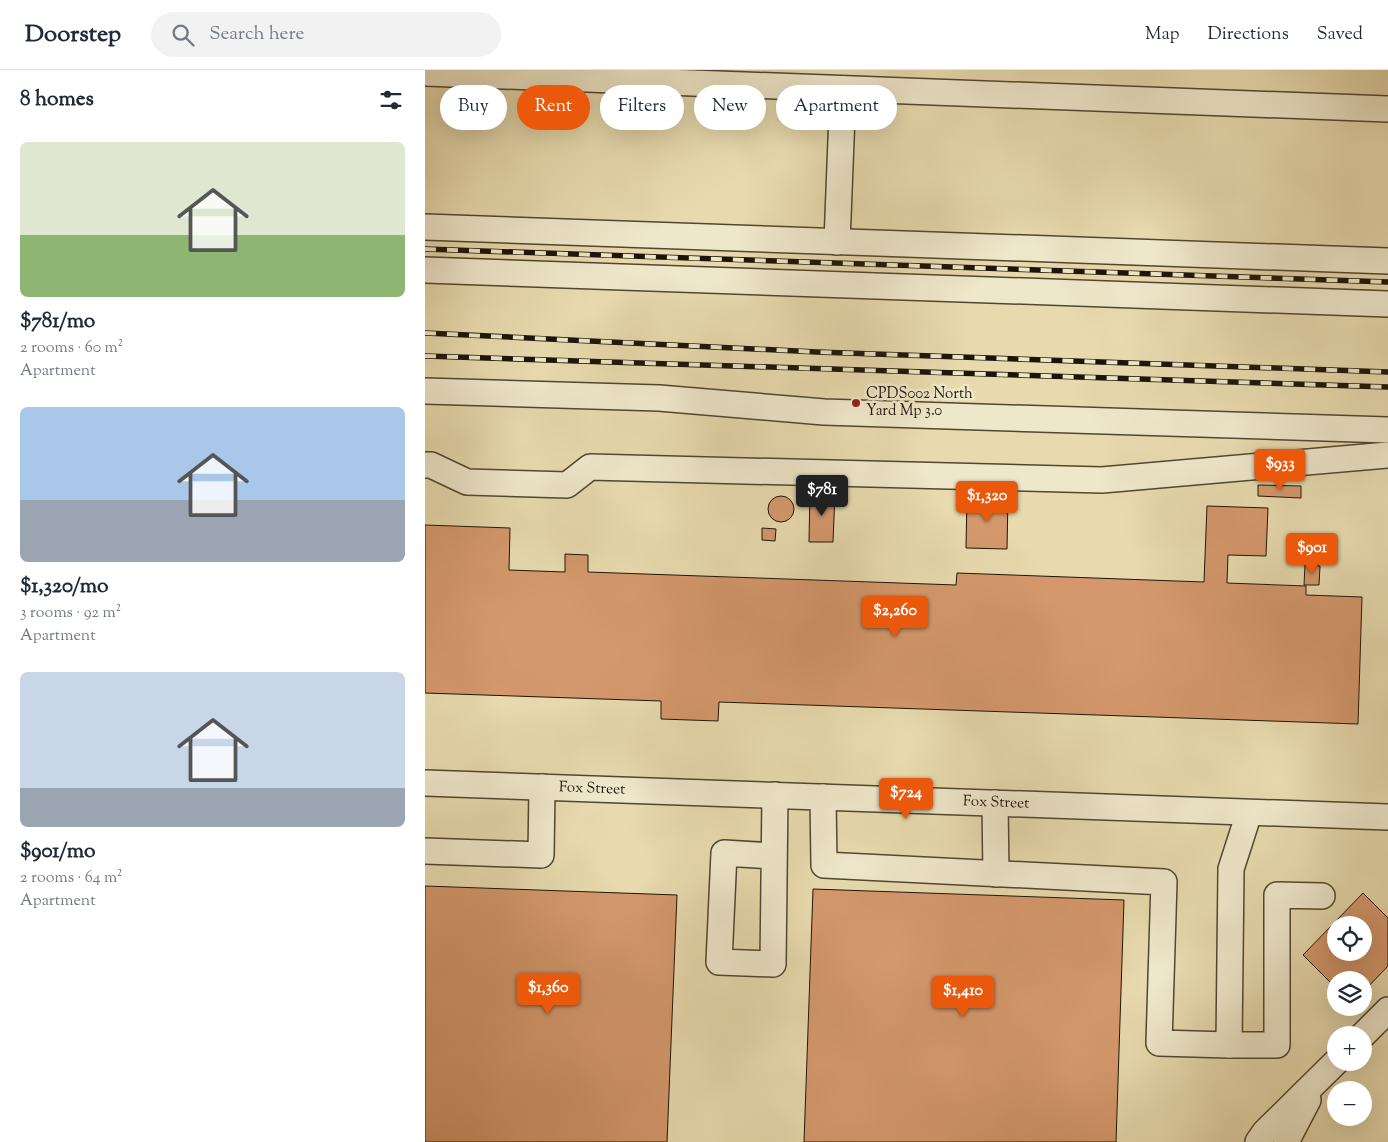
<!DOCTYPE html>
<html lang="en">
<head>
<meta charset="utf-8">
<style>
	:root { --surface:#fff; --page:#f2f2f3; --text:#1f2937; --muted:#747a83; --line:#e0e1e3; --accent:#ea580c }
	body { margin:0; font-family:"Sorts Mill Goudy",serif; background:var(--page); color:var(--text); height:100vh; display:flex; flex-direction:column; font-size:19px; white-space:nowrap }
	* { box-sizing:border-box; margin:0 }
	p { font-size:16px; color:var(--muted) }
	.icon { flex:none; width:28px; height:28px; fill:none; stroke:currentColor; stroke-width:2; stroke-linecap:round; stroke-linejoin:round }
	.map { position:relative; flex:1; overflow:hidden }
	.sheet { display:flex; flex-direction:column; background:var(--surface); width:425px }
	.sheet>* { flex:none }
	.top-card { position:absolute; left:15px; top:15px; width:475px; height:45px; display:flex; gap:10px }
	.buttons { position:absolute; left:902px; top:846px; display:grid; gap:10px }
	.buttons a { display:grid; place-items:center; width:45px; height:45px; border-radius:50%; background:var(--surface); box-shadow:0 5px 20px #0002; font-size:25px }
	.price { position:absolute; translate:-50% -42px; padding:0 11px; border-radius:5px; background:var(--accent); color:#fff; font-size:16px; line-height:32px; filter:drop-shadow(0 1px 2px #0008) }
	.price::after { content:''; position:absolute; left:50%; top:30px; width:15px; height:11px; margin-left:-8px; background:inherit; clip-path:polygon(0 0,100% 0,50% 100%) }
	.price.current { background:#222; color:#fff }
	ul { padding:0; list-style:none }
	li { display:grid; align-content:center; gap:10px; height:265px; padding:0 20px }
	li span { display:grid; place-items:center; height:155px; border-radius:8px; color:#555 }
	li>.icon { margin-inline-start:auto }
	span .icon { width:90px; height:90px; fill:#fffc; stroke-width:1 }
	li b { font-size:21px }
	h2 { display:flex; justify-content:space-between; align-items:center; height:60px; padding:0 20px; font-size:21px }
	.chip { padding:0 18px; border-radius:22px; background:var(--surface); box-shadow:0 5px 20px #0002; font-size:18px; line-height:45px }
	.chip.current { background:var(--accent); color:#fff }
	header { display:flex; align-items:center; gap:30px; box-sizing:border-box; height:70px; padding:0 25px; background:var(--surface); border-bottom:1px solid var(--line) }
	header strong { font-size:24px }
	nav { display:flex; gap:28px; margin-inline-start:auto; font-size:18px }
	.search { width:350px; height:45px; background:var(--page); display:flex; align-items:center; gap:12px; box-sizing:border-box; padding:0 18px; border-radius:28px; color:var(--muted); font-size:19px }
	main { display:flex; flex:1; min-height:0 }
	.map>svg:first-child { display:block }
</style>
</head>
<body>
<header>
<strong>Doorstep</strong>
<div class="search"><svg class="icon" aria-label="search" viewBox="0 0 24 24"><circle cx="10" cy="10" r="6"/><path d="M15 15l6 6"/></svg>Search here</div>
<nav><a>Map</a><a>Directions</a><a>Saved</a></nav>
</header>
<main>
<section class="sheet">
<h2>8 homes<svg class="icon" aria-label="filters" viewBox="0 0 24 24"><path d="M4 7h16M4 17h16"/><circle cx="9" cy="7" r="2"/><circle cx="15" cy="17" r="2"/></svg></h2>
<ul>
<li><span style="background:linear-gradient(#dfe7d0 60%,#8fb573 0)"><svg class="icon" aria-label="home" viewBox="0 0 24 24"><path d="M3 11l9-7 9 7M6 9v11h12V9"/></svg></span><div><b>$781/mo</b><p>2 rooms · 60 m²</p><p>Apartment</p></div></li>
<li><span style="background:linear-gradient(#a9c7e8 60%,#9aa5b1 0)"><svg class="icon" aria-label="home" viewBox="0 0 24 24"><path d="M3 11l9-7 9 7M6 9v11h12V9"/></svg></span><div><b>$1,320/mo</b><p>3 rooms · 92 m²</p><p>Apartment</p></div></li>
<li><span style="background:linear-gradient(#c9d6e8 75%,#9aa5b1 0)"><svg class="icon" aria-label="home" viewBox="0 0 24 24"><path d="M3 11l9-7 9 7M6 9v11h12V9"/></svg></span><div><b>$901/mo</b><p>2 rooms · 64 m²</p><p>Apartment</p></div></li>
</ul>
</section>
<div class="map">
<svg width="963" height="1072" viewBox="0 0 963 1072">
	<rect width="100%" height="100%" fill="#e7daae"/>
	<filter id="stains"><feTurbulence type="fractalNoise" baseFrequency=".004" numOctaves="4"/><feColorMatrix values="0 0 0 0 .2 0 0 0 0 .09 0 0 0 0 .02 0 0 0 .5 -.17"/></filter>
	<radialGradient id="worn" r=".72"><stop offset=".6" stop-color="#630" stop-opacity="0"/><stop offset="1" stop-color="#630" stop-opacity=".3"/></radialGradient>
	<g fill="#d4986c" stroke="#1d1409" fill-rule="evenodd">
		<polygon points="833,415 876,416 876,428 833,426"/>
		<polygon points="385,422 410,423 408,472 384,472"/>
		<polygon points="542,426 583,428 582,479 541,478"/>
		<circle cx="356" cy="439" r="13"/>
		<polygon points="782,436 843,438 841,486 803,485 802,513 881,516 881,525 937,527 933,654 294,632 293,651 236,649 236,631 0,623 0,455 85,458 84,500 140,502 140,484 163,485 163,502 531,515 532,503 779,512"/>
		<polygon points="337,458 351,459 350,471 337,470"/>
		<polygon points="880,495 895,496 894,515 879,515"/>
		<polygon points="0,816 252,825 242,1072 0,1072"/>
		<polygon points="388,819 699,830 691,1072 379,1072"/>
		<path d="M938 823 963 848V896L939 921V910H911V918L878 885ZM911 855H939V882H911Z"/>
	</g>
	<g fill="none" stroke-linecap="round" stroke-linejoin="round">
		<defs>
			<g id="minor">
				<polyline points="0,3 963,39"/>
				<polyline points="0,157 963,191"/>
				<polyline points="412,172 418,19"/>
				<polyline points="0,200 963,234"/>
				<polyline points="0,321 234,328 399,342 963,360"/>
				<polyline points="0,395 6,395 42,412 142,415 165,397 677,410 963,385"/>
				<polyline points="0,713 963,747"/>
				<polyline points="398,727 399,795 739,812 734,973 804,975 806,799 824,743"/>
				<polyline points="570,733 571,804"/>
				<polyline points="0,781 116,785 117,717"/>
				<polyline points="349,786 299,783 294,892 348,894 350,725"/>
				<polyline points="938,965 963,940"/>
				<polyline points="804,975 852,975 852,825 897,826"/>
				<polyline points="833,1072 840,1062 911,992"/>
				<polyline points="861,1072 883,1030"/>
			</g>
		</defs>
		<use href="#minor" stroke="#504632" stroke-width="28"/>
		<use href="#minor" stroke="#efe7ca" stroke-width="25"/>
		<defs>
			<g id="rail">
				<polyline points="0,179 963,212"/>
				<polyline points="0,263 392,282 963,302"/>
				<polyline points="0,286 963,317"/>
			</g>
		</defs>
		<use href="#rail" stroke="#1d1409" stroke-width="5.5"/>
		<use href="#rail" stroke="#efe7ca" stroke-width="4" stroke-dasharray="11" stroke-linecap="butt"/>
	</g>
	<circle fill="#8f2418" stroke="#efe7ca" stroke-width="2" cx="431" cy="333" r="5"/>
	<g text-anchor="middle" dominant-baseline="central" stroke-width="5" stroke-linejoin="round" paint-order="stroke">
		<g font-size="15" fill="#1d1409" stroke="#efe7ca" text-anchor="start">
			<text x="441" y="324">CPDS002 North<tspan x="441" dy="17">Yard Mp 3.0</tspan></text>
		</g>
		<g font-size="15" fill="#1d1409" stroke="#efe7ca">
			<text transform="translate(167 719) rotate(2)">Fox Street</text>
			<text transform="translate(571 733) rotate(2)">Fox Street</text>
		</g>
	</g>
	<rect width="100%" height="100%" filter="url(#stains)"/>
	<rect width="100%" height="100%" fill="url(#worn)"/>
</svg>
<div class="buttons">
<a><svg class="icon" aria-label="locate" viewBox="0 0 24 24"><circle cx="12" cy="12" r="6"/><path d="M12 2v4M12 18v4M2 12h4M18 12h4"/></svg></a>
<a><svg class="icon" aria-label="layers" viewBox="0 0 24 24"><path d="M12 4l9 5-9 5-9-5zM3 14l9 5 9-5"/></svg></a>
<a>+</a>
<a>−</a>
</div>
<b class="price" style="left:855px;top:421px">$933</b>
<b class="price current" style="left:397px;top:447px">$781</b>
<b class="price" style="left:562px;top:453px">$1,320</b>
<b class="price" style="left:887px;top:505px">$901</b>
<b class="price" style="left:470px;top:568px">$2,260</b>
<b class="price" style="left:481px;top:750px">$724</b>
<b class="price" style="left:123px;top:945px">$1,360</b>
<b class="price" style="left:538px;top:948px">$1,410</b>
<div class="top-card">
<a class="chip">Buy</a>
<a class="chip current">Rent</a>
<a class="chip">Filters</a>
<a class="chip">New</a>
<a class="chip">Apartment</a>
</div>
</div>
</main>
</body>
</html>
